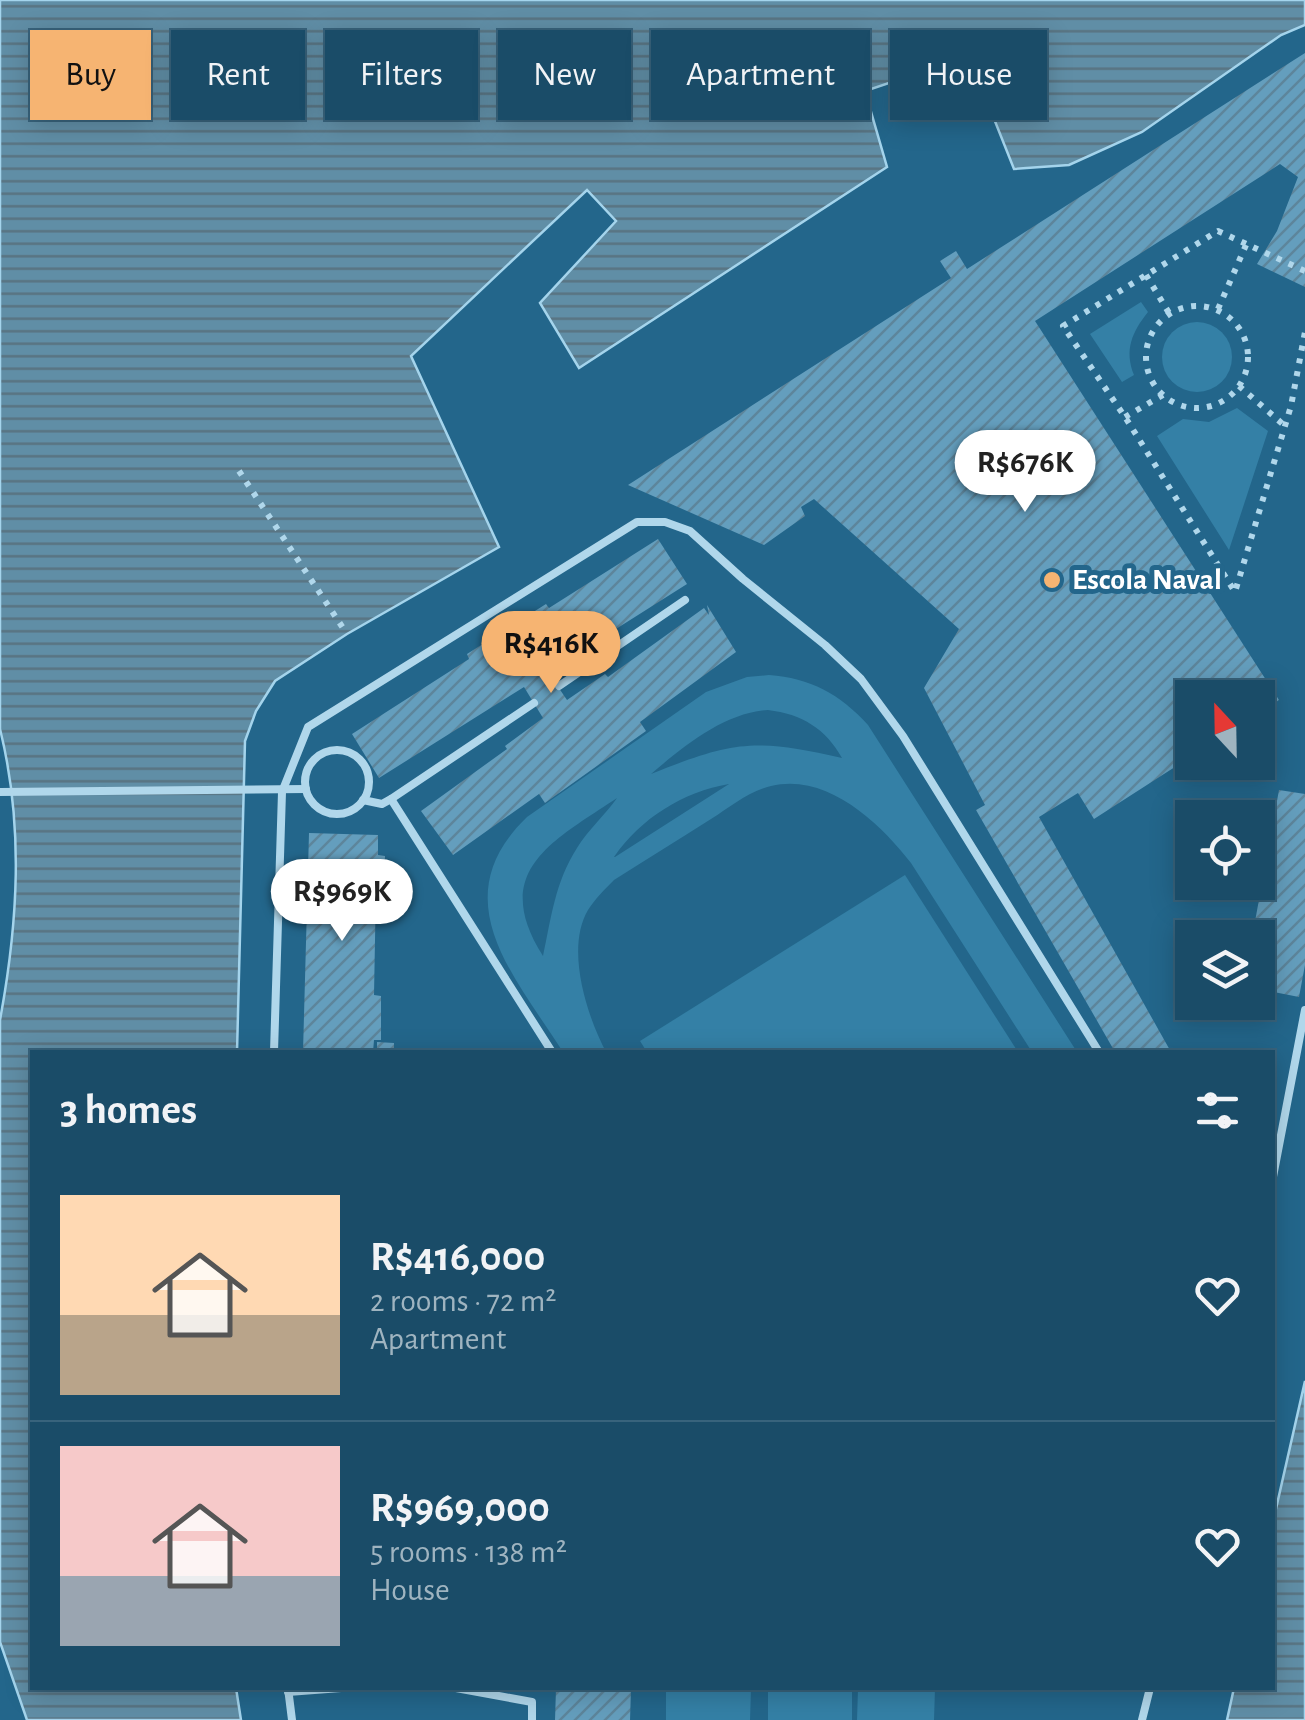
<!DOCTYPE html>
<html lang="en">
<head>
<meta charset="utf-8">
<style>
	:root { --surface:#1a4c68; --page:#275671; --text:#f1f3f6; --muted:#9fb4c0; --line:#38637c; --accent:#f6b472 }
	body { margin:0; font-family:"Alegreya Sans",sans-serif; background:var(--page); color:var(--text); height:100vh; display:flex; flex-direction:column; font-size:38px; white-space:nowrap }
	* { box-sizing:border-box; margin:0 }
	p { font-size:32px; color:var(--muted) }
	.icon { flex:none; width:55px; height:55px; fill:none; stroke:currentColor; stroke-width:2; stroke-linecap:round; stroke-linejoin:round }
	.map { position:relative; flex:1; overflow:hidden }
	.side { position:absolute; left:30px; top:1050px; width:1245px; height:640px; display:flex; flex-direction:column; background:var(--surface); border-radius:0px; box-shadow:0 5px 25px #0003,0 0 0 2px var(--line) }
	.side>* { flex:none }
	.hud { position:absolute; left:30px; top:30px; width:1245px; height:90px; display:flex; gap:20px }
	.needle { width:65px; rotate:338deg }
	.tools { position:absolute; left:1175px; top:680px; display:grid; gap:20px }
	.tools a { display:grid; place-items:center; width:100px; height:100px; border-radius:0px; background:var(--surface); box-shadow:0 5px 25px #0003,0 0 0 2px var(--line); font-size:50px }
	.price { position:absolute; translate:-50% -85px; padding:0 22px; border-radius:35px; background:#fff; color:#222; font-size:32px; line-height:65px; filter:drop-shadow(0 2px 5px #0008) }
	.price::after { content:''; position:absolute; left:50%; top:60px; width:30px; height:22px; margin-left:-15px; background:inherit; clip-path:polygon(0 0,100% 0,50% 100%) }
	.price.active { background:var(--accent); color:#111 }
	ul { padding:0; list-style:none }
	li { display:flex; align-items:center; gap:30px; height:250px; padding:0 30px }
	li+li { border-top:2px solid var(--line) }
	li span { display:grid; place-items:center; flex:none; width:280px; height:200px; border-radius:0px; color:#555 }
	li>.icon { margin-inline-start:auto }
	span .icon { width:120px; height:120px; fill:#fffc; stroke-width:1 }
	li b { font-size:42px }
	h2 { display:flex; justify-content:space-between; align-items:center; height:120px; padding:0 30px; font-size:42px }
	.tag { padding:0 35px; border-radius:0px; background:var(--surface); box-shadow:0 5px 25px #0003,0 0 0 2px var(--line); font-size:35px; line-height:90px }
	.tag.active { background:var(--accent); color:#111 }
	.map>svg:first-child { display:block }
</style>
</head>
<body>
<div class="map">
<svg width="1305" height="1720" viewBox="0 0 1305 1720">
	<defs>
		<pattern id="water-rules" width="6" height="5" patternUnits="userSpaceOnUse" patternTransform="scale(2.5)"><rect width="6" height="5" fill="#608ea6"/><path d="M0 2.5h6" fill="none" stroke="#587482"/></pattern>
		<pattern id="building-hatch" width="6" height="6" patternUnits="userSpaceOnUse" patternTransform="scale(2.5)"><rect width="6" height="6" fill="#649ebd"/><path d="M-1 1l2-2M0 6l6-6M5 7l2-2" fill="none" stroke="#5d859b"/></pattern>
	</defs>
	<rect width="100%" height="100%" fill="#23668b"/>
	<g fill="#3480a6" fill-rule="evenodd">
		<path d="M1141 302 1148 312C1132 332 1124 350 1134 375L1122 382 1090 334Z"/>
		<circle cx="1197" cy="357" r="35"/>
		<polygon points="1237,408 1268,431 1229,550 1157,436 1183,419 1209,422"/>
		<path d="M769 675C810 678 840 694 868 725L1077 1052H1032L911 863C881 824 827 772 771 786 749 791 730 807 711 819 679 839 646 860 614 880 605 889 595 899 588 910 565 949 587 1016 606 1052H563C514 975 442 899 527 817L706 692 747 677ZM768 710C802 714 826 729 842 758 755 738 733 741 651 774 684 746 724 713 768 710ZM729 784 615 857H614C641 818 683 792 729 784ZM617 798C606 814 588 830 577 848 555 882 551 919 543 956 489 871 553 841 617 798Z"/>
		<polygon points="905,875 1018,1052 647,1052 640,1041"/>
		<polygon points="666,1688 751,1688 750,1720 666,1720"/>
		<rect x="768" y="1688" width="84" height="32"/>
		<polygon points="858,1688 935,1688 934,1720 857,1720"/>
	</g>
	<g fill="url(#water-rules)" stroke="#a4d4ec" stroke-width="2.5">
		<path d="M0 0H1305V25L1281 35 1142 132 1069 165 1014 169 969 56 865 91 887 167 579 368 540 303 616 221 587 190 411 356 499 547 347 634 275 681 256 711 245 741 237 1052H32V1688H236L241 1720H27L0 1642V1020C18 923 24 826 0 729Z"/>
		<polygon points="1305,1381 1305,1720 1227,1720 1234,1688 1272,1688 1273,1522"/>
	</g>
	<g fill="url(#building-hatch)">
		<polygon points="1305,53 1305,287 1257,264 1277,231 1298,177 1280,164 1035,321 1279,700 1258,714 1258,698 1192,698 1192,756 1094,819 1078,793 1039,817 1171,1052 1115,1052 976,810 985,805 924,688 959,629 814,499 801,507 805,516 764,545 628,485 951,278 940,261 956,251 967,269"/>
		<polygon points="658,539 687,584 548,672 567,700 605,674 608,677 704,608 709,615 707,605 736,652 640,722 646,731 545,803 539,794 453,855 421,811 507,749 505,746 543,718 524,687 379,778 352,734 469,659 467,654 546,604 549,608"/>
		<polygon points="1279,790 1305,794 1305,965 1299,997 1258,989 1258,938 1252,938"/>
		<polygon points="309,833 378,835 378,855 385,856 384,884 376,885 374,995 381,996 381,1040 374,1040 373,1052 303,1052"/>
		<polygon points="377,1042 394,1043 394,1052 377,1052"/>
		<polygon points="556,1688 631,1688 630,1720 555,1720"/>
	</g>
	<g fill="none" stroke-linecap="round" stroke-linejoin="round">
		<g stroke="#b0d7eb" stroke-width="6" stroke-dasharray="5 8" stroke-linecap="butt">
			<polyline points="1305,271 1218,231 1063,326 1125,417 1235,592 1291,406 1305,332"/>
			<polyline points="1146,275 1169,313"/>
			<circle cx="1197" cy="357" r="51"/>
			<polyline points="1218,309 1246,245"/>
			<polyline points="1239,386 1285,426"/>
			<polyline points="1125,417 1163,395"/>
			<polyline points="239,471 347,634"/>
		</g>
		<g stroke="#b0d7eb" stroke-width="8">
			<polyline points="559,686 685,600"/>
			<circle cx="337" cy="782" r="32"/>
			<polyline points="0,792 306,789"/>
			<polyline points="391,799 552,1052"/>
			<polyline points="363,800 382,804 391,799 534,703"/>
			<polyline points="274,1052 282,792 308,727 637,522 665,522 690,531 743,579 825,645 861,679 903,736 1099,1052"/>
			<polyline points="1272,1182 1305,1010"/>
			<polyline points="288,1688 292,1720"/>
			<polyline points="456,1688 532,1702 532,1720"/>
			<polyline points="288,1692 341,1688"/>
			<polyline points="1142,1720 1150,1688"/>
		</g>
	</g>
	<circle fill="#f6b472" stroke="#23668b" stroke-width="4" cx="1052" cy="580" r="10"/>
	<g text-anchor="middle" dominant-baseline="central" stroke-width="10" stroke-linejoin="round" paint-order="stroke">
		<g font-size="30" font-weight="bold" fill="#fff" stroke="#23668b" text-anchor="start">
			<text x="1072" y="580">Escola Naval</text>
		</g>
	</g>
</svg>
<div class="tools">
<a><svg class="needle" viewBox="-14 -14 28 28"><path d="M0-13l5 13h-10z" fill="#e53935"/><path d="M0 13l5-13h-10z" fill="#9fb4c0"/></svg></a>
<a><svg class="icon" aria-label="locate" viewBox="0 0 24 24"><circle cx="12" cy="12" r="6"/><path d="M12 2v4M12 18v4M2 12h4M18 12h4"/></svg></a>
<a><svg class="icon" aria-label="layers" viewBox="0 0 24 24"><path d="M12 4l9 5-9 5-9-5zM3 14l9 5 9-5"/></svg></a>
</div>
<b class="price" style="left:1025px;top:515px">R$676K</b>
<b class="price active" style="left:551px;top:696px">R$416K</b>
<b class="price" style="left:342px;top:944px">R$969K</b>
<div class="hud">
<a class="tag active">Buy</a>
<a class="tag">Rent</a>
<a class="tag">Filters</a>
<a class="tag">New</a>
<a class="tag">Apartment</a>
<a class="tag">House</a>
</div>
<section class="side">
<h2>3 homes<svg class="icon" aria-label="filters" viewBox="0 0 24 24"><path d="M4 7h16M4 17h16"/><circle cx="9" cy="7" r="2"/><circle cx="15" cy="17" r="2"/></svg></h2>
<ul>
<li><span style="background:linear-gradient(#ffd9b3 60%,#b9a48a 0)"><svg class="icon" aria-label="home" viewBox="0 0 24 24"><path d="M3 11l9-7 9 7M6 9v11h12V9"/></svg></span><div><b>R$416,000</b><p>2 rooms · 72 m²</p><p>Apartment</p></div><svg class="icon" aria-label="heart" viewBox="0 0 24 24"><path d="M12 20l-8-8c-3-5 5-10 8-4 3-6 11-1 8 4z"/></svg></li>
<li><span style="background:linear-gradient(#f6c9c9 65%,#9aa5b1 0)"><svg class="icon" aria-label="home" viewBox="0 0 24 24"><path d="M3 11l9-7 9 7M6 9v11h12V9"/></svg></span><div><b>R$969,000</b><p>5 rooms · 138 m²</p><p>House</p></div><svg class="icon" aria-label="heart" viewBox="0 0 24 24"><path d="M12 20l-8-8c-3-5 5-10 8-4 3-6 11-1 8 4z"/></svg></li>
</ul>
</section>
</div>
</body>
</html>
